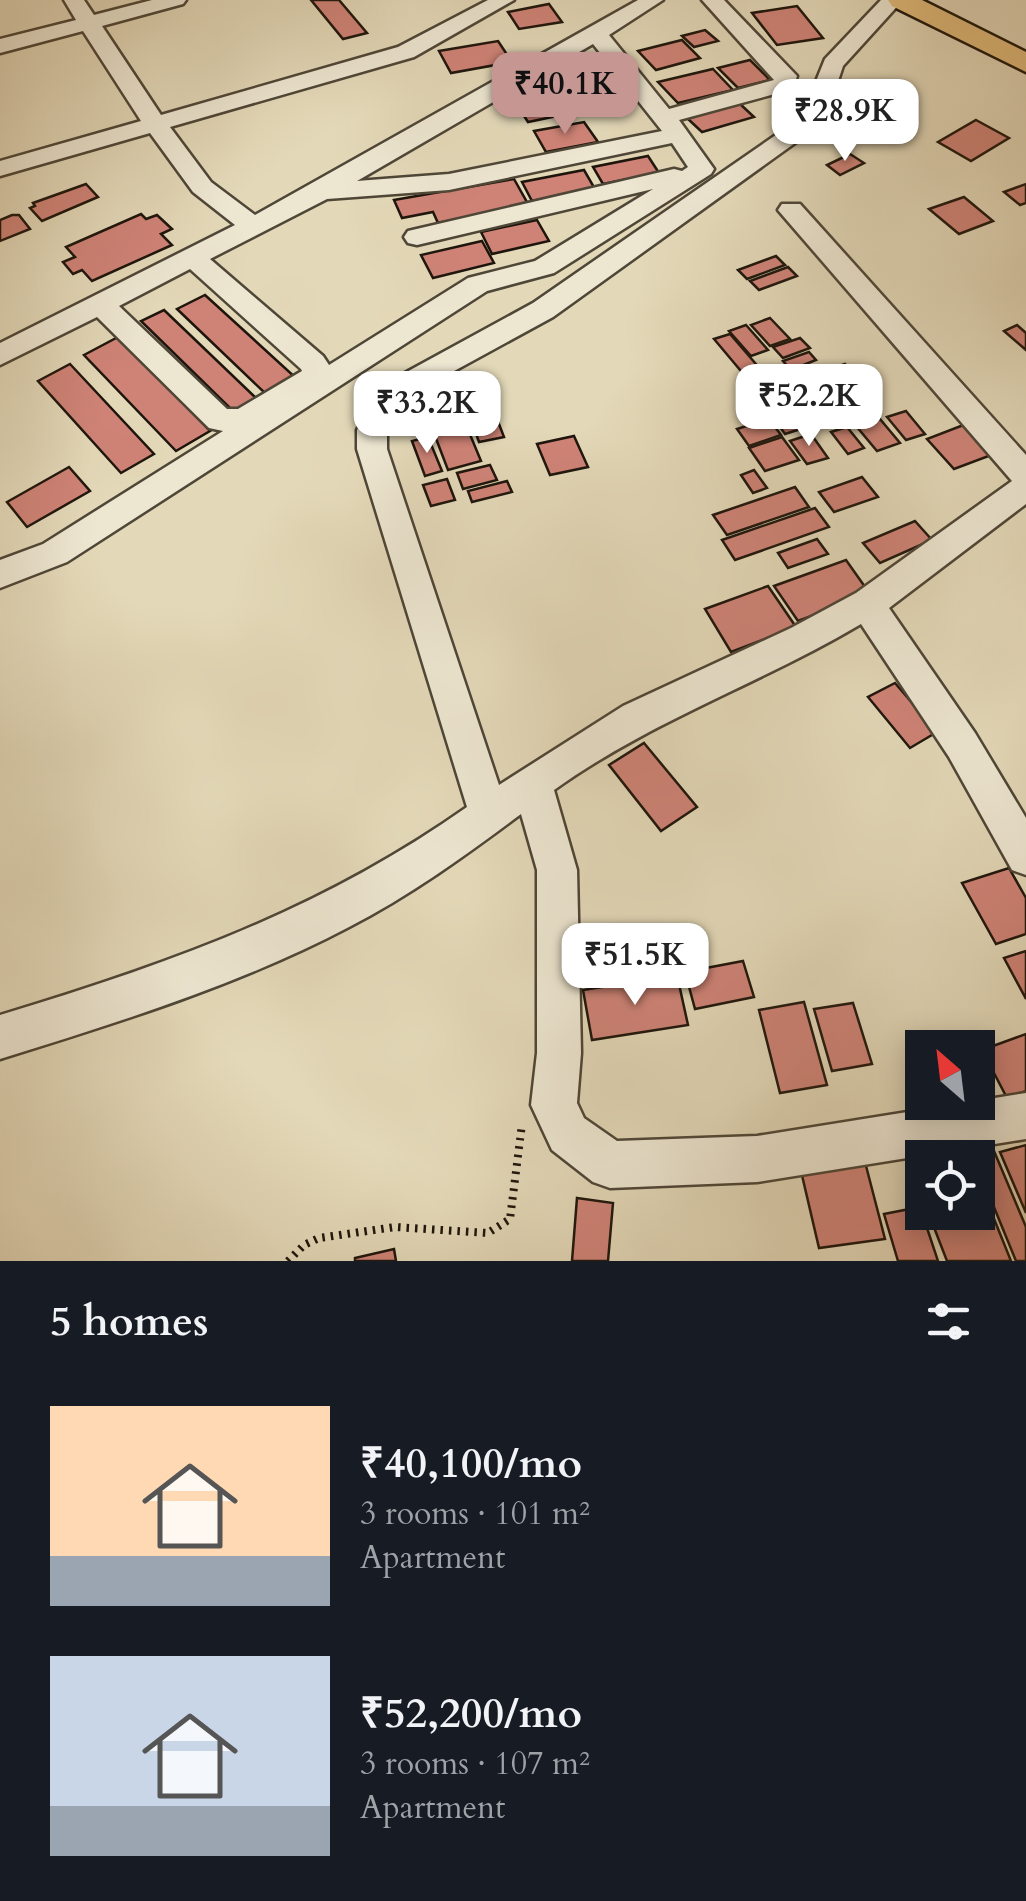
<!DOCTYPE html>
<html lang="en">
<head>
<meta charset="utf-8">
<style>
	:root { --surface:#171b24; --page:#20242c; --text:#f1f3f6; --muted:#9ea1a6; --accent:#c59692 }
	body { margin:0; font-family:Cardo,serif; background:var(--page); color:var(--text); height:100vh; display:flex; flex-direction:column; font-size:38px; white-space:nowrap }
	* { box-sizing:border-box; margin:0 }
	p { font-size:32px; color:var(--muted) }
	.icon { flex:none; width:55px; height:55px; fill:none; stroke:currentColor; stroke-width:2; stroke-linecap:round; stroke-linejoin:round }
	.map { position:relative; height:1261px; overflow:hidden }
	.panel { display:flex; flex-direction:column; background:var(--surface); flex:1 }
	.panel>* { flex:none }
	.needle { width:65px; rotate:332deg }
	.tools { position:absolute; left:905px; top:1030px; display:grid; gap:20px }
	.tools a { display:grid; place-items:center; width:90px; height:90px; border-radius:0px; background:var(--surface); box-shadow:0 5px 25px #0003; font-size:50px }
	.price { position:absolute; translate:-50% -85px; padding:0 22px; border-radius:20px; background:#fff; color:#222; font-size:32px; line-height:65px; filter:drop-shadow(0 2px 5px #0008) }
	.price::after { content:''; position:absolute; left:50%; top:60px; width:30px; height:22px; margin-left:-15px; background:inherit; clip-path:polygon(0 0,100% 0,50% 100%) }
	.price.on { background:var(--accent); color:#111 }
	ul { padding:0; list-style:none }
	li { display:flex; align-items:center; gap:30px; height:250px; padding:0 50px }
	li span { display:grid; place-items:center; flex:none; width:280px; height:200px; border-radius:0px; color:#555 }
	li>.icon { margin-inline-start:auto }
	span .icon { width:120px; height:120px; fill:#fffc; stroke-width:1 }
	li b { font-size:42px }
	h2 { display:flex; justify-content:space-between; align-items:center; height:120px; padding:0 50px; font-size:42px }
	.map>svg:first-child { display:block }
</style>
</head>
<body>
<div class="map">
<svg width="1026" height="1261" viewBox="0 0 1026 1261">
	<rect width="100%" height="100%" fill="#e3d8b8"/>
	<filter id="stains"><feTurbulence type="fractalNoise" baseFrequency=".002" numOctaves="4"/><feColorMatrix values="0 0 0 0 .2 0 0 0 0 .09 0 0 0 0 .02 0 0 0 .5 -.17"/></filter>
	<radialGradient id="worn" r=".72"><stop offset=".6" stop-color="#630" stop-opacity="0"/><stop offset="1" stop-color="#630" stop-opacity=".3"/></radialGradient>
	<g fill="#cf8377" stroke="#1d150c" stroke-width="2.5">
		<polygon points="311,0 339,0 367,33 343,39"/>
		<polygon points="549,4 562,22 519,29 508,12"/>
		<polygon points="797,6 823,38 777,45 752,13"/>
		<polygon points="705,30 718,41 694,47 682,36"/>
		<polygon points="682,40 700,58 656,70 638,51"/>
		<polygon points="498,41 512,62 451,73 439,51"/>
		<polygon points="750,60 770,80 738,88 718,68"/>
		<polygon points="713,69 733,90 678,103 658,82"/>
		<polygon points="563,99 572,113 528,122 519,108"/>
		<polygon points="739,103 754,117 702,132 687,118"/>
		<polygon points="976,120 1009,138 971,161 938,142"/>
		<polygon points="584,122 598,142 546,152 534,131"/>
		<polygon points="850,154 864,163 840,175 827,165"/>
		<polygon points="648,156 659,173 603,184 593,167"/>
		<polygon points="584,170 595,189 532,201 522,182"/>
		<polygon points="514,179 528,204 438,223 433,212 402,218 394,200"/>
		<polygon points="86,184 98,197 42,221 30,208 35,206 33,203"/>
		<polygon points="1026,184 1026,203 1020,205 1004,192"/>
		<polygon points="964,197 993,221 959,234 929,209"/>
		<polygon points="141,214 146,219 157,215 172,229 161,234 172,245 92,281 82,270 73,274 63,262 75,257 66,247"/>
		<polygon points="12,215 19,215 30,229 0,241 0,220"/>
		<polygon points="537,220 549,241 492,254 481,232"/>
		<polygon points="482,241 494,263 433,278 421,255"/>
		<polygon points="776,256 785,265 747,279 738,270"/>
		<polygon points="788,267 797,276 759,290 750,281"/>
		<polygon points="205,295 297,379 268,396 177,309"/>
		<polygon points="164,310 256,398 233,411 141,321"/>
		<polygon points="770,318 790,339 770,346 751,325"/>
		<polygon points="746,325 768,350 751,356 729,331"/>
		<polygon points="1017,325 1026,333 1026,350 1004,331"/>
		<polygon points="730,334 762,371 746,377 714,339"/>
		<polygon points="118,337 210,431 176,451 84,355"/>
		<polygon points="800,338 810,348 783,358 773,347"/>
		<polygon points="809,352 816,360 791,370 783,361"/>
		<polygon points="70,364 154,454 121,473 38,381"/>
		<polygon points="845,364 869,391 846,398 823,371"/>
		<polygon points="825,380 841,408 812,413 797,385"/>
		<polygon points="483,384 492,406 462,413 454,390"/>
		<polygon points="443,389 455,417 433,422 422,394"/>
		<polygon points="797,410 810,426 785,434 773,417"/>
		<polygon points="494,411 504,437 479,442 470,417"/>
		<polygon points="906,411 925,434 906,440 887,417"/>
		<polygon points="769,419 781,435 749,446 737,429"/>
		<polygon points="880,419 900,443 877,451 857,427"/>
		<polygon points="464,420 481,461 448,470 432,428"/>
		<polygon points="966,424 994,454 954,469 927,439"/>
		<polygon points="847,427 864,448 848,454 831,432"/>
		<polygon points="811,434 828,458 807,464 790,441"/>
		<polygon points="574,436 588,467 550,475 537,444"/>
		<polygon points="428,437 442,471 425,476 412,441"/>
		<polygon points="782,437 799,460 765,471 749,448"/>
		<polygon points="490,465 497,480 463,489 457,473"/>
		<polygon points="69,467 90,491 27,527 7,502"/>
		<polygon points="754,470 767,488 753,493 741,475"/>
		<polygon points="862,477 878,497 834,512 819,492"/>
		<polygon points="447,479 455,500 431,506 423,485"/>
		<polygon points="507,481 512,492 472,502 468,491"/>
		<polygon points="795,487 809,507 727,535 713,515"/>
		<polygon points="815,508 829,527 735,560 722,540"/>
		<polygon points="915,521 932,540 880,563 863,543"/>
		<polygon points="817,539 828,554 788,568 778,553"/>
		<polygon points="846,560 870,594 798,621 774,586"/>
		<polygon points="768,586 796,627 731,652 705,609"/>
		<polygon points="895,683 937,732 910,748 868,697"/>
		<polygon points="644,743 697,807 661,831 609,765"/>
		<polygon points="1009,868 1026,898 1026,934 996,944 962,883"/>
		<polygon points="1026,951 1026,999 1004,958"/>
		<polygon points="743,961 754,997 695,1009 685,972"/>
		<polygon points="677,975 688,1025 592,1040 583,990"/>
		<polygon points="804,1002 827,1085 780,1093 759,1010"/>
		<polygon points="853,1003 872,1064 832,1071 814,1009"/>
		<polygon points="1026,1034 1026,1091 1007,1098 982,1050"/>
		<polygon points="1026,1145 1026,1213 1000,1152"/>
		<polygon points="994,1151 1026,1227 1026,1261 1016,1261 978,1168 978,1158 973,1157"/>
		<polygon points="865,1162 885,1239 819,1248 801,1171"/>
		<polygon points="978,1179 1011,1261 947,1261 928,1212 978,1212"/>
		<polygon points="577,1198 613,1203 608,1261 572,1261"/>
		<polygon points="920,1207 938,1261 898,1261 884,1214"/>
		<polygon points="394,1249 396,1261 355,1261 355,1258"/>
	</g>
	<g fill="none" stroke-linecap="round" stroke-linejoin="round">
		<defs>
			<g id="minor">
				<path d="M64 0H84L94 15 152 0H186L183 4 102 26 161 115 398 47 488 0H514L414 57 170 127 211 182 255 215 638 0H663L609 35 669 109 774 80 702 0H724L797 76 793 89 679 120 714 169 711 174 554 273 487 291 67 562 0 588V560L43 544 223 431 209 428 97 317 0 365V343L235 225 193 192 150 133 0 176V161L141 121 83 31 0 53V39L76 20ZM593 44 662 131 449 174 357 181ZM672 143 688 167 682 171 674 169 408 231 404 237 408 243 417 245 653 189 535 261 468 278 329 365 323 356 210 259 327 199 449 190ZM190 269 301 369 302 371 238 409H227L119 306Z"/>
				<path d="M881 0H903L843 66 829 108 802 138 553 317 423 388 394 417 387 430V449L499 785 623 706 791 628 856 593 1012 481 778 210 782 204H800L1026 455V504L889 608 975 733 1026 818V875L1012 870 949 757 861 624C760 684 650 721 554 790L577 870 581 1053 577 1103 584 1118 617 1141 757 1136 1026 1093V1139L757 1182 610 1188 593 1182 552 1150 531 1105 537 1053V870L521 814C466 855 411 895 349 927 239 985 119 1022 0 1059V1015C169 964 321 910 467 807L357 449V430L371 402 403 374 533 303 786 128 806 106 825 59Z"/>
			</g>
			<polygon id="major" points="888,0 922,0 1026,52 1026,72 892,6"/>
		</defs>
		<use href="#minor" stroke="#4e4637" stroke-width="5"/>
		<use href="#major" stroke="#1d150c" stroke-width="5"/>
		<polyline stroke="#1d150c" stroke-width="8" stroke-dasharray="2.5 6" stroke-linecap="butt" points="288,1261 304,1245 319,1238 395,1227 488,1233 510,1219 522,1124"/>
		<use href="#minor" fill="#ede6d1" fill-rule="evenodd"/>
		<use href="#major" fill="#e2bc7c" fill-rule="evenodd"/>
	</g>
	<rect width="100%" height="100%" filter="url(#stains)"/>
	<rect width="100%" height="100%" fill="url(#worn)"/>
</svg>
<div class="tools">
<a><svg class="needle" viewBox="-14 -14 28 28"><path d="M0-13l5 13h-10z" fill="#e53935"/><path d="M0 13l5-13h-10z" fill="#9ea1a6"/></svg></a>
<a><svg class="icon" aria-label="locate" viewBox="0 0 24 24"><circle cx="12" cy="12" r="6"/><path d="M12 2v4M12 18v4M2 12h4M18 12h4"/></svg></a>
</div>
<b class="price on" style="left:565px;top:137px">₹40.1K</b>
<b class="price" style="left:845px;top:164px">₹28.9K</b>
<b class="price" style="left:809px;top:449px">₹52.2K</b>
<b class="price" style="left:427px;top:456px">₹33.2K</b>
<b class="price" style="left:635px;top:1008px">₹51.5K</b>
</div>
<section class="panel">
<h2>5 homes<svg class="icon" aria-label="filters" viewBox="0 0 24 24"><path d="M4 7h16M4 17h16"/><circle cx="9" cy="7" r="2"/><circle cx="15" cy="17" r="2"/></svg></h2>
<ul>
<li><span style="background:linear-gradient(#ffd9b3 75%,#9aa5b1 0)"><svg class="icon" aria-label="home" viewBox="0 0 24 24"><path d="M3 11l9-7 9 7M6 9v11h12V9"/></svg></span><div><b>₹40,100/mo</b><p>3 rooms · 101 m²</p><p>Apartment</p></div></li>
<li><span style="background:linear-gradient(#c9d6e8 75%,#9aa5b1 0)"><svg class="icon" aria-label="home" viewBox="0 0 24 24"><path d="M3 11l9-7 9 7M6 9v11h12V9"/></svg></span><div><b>₹52,200/mo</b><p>3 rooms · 107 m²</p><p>Apartment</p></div></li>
</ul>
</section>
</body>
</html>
